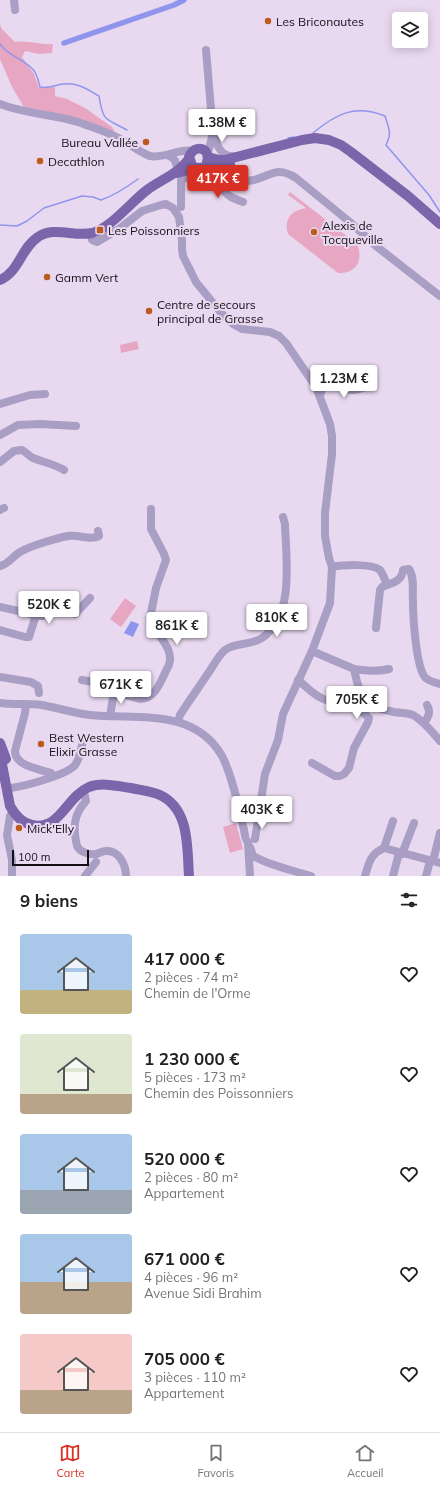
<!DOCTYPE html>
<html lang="fr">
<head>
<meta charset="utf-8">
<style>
	:root { --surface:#fff; --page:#f2f2f2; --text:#202124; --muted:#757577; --line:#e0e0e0; --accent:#d93025 }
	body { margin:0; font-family:Mulish,sans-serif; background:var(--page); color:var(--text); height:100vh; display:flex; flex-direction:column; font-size:15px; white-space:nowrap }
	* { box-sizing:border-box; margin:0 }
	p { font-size:13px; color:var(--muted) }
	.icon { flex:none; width:22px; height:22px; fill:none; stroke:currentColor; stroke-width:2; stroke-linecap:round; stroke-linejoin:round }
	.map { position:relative; height:876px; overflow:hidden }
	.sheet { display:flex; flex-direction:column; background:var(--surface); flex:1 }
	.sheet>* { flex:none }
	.controls { position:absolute; left:392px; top:12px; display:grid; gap:8px }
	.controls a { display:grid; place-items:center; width:36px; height:36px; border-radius:4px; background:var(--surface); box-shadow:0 2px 10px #0003; font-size:20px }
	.scale { position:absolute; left:12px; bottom:10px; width:77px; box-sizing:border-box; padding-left:4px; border:2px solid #150f17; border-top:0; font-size:11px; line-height:14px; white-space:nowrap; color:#150f17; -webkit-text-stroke:3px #e9d9f0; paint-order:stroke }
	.price { position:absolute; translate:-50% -34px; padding:0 9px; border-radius:4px; background:#fff; color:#222; font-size:13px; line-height:26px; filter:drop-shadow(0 1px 2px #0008) }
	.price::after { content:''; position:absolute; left:50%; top:24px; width:12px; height:9px; margin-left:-6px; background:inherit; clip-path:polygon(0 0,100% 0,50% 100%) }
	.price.active { background:var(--accent); color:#fff }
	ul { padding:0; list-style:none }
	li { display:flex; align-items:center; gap:12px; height:100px; padding:0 20px }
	li span { display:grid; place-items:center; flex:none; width:112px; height:80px; border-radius:4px; color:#555 }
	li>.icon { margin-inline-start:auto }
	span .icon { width:48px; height:48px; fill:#fffc; stroke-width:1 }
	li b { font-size:17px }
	h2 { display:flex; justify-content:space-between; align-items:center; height:48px; padding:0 20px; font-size:17px }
	.tabs { display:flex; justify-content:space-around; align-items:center; height:56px; border-top:1px solid var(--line); background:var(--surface); font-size:11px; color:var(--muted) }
	.tabs a { display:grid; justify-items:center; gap:2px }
	.tabs .active { color:var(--accent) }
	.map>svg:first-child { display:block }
</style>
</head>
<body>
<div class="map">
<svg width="440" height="876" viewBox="0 0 440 876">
	<rect width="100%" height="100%" fill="#e9d9f0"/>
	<g fill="#e7a6c1">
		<path d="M0 23 1 28 15 42C28 40 39 45 53 44L52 53 39 54 25 51 22 57 34 74 39 88 55 87V96L67 99 85 108 112 127 114 130V132L65 115 24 107 12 87 0 59Z"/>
		<path d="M290 192 357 244C364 260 356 274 338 273L288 234C283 219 292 210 306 208L288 195Z"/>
		<polygon points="137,341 139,349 121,353 120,345"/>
		<polygon points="125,598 136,606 121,627 110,619"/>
		<polygon points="236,823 243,849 230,853 223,827"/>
	</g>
	<polygon fill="#8f95ec" points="131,621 139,624 133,637 124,633"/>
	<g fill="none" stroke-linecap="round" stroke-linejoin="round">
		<g stroke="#8f95ec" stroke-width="1.5">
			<path d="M0 44C8 57 26 59 35 72 37 76 39 82 40 87 48 89 55 85 63 84 77 82 87 89 99 96 103 122 105 118 127 130"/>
			<path d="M313 133C336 114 354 104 385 116 389 129 392 133 386 145L429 195 440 212"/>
			<polyline points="288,138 294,137"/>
			<path d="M0 225 17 226 27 221 44 208 82 196 93 197 101 200C113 196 127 187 138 179"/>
		</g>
		<polyline stroke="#8f95ec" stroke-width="5.5" points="64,43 174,5 184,0"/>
		<g stroke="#a99ec4" stroke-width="8">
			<polyline points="14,0 15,10"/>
			<polyline points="206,50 213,133 209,149 207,153"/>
			<path d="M0 104C25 114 53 114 78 122 91 127 106 131 118 138 127 142 142 154 150 156 164 159 179 148 193 151"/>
			<path d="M214 135C217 147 222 158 236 156"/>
			<path d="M167 155C175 157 177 163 177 171"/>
			<path d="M206 167C218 177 239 183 254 180 272 175 277 166 296 178L351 223 376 246 440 296"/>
			<path d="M220 174C223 193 225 196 243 202"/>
			<polyline points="181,207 181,180 198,173 200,171 200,168"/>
			<polyline points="90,233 92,240 97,242 119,229 142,211 161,205 166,204 173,208 179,217 182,240 182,249 183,256 196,282 222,314 233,324 242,329 270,332 279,336 286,343 316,387 330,424 332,436 332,454 325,513 325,536 329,558 332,567 330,603 312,651 283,714 278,740 265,774 255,839"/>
			<path d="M320 396C323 386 325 376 337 378 344 391 350 392 363 388"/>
			<polyline points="0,404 30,395 45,394"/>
			<polyline points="0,435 18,425 40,424 76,426"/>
			<path d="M0 462 14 451 22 450C26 452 29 456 33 458 43 462 54 464 64 470"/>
			<polyline points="0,510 4,508"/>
			<path d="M0 566C9 564 13 556 20 552 30 546 57 538 68 536 78 534 91 541 99 536L98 531"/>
			<path d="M332 567C342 565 371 563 380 570 383 574 385 580 387 585"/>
			<polyline points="0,607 36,615"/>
			<path d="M376 628 380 590 382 587C391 583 402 582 403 570L409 569C415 578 412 592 413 602 413 618 416 663 424 676 427 681 434 682 440 684"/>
			<polyline points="0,630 25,637 29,637 36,615 42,616 47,614 53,600 57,600 75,614 90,598"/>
			<path d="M312 651 354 669C360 698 364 706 394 712 400 713 408 713 413 715 424 721 432 732 440 741"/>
			<path d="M354 669C366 671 377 672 389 669"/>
			<polyline points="0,677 31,682 38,686 39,693"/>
			<path d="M82 680 99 683 114 692 140 699C157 699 162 677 169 665 175 647 154 634 150 618L156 588 166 560 164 554 151 529V509"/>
			<path d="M298 680C307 687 315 697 326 700 345 706 353 702 369 718L368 722 354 748 349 768 344 774 340 776H335L312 763"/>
			<path d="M0 703C14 705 28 703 42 705 58 708 74 713 90 715 137 720 194 707 222 756 232 775 238 805 243 826 245 831 244 839 248 842L250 876"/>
			<path d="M26 704 25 713 15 751C15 766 39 769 51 773L53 776"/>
			<polyline points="110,716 114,692"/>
			<path d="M178 722 180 715C189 701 199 687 209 672 214 665 218 656 225 650 235 642 250 646 262 638 295 615 286 560 285 524L283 517"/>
			<path d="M424 723C429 716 431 712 427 705"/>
			<path d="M11 788C25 786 67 775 75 765 80 758 81 749 83 741"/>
			<path d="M85 796 86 801C73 815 73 828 77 846 80 852 89 855 96 854 100 853 102 851 106 851 119 850 126 865 126 876"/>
			<path d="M250 847 253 856C271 866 291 870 311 876"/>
			<polyline points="384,848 393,821"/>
			<polyline points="402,854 414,823"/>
			<polyline points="433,861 440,833"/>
			<polyline points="12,876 12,860 7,835 10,816 13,812"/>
			<polyline points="85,876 96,862"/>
			<path d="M365 876C369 863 370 854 384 848L440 863"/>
			<polyline points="393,876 399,853"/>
			<polyline points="426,876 430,861"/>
		</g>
		<g stroke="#7c65aa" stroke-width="10">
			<polyline points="208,157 219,160 225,160 302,140 315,138 329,140 341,145 351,152 408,196 440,224"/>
			<path d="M192 165 189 157C195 143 211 148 207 162"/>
			<polyline points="177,173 196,168 216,167 230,164"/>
			<path d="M0 280C19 272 21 248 38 237 54 226 74 237 92 233 111 228 131 202 147 190 162 179 178 174 189 159"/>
			<polyline points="0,743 6,759"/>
			<path d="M0 754 10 806C15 815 21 823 32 825 60 831 66 797 89 787 102 782 117 786 131 788 140 790 151 791 160 795 190 809 187 848 189 876"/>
		</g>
	</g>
	<g fill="#bc5b1d" stroke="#e9d9f0" stroke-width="1.5">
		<circle cx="268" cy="21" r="4"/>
		<circle cx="146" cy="142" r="4"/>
		<circle cx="40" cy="161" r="4"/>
		<rect x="96" y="226" width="8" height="8" rx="2"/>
		<circle cx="314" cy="232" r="4"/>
		<circle cx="47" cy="277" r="4"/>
		<circle cx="149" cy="311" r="4"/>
		<circle cx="41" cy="744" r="4"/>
		<circle cx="19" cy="828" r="4"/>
	</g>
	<g text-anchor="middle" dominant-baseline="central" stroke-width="4" stroke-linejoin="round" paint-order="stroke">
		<g font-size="12" fill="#150f17" stroke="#e9d9f0" text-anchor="start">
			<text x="276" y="21">Les Briconautes</text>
			<text x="138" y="142" text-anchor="end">Bureau Vallée</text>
			<text x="48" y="161">Decathlon</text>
			<text x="322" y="225">Alexis de<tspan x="322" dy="14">Tocqueville</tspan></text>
			<text x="108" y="230">Les Poissonniers</text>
			<text x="55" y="277">Gamm Vert</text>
			<text x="157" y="304">Centre de secours<tspan x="157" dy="14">principal de Grasse</tspan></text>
			<text x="49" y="737">Best Western<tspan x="49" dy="14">Elixir Grasse</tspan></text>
			<text x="27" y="828">Mick'Elly</text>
		</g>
	</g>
</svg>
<div class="controls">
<a><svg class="icon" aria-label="layers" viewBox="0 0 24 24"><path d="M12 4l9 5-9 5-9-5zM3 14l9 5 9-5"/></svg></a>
</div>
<div class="scale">100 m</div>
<b class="price" style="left:222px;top:143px">1.38M €</b>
<b class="price active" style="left:218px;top:199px">417K €</b>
<b class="price" style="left:344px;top:399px">1.23M €</b>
<b class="price" style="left:49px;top:625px">520K €</b>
<b class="price" style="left:277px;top:638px">810K €</b>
<b class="price" style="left:177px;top:646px">861K €</b>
<b class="price" style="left:121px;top:705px">671K €</b>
<b class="price" style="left:357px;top:720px">705K €</b>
<b class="price" style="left:262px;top:830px">403K €</b>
</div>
<section class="sheet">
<h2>9 biens<svg class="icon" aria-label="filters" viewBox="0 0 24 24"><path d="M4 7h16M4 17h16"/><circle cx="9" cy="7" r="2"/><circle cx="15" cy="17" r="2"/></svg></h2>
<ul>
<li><span style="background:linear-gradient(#a9c7e8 70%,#c2b280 0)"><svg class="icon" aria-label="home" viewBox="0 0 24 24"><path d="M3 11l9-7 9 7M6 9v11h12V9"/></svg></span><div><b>417 000 €</b><p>2 pièces · 74 m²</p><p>Chemin de l'Orme</p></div><svg class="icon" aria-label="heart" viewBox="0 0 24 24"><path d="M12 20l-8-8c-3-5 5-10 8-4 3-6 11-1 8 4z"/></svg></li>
<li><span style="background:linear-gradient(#dfe7d0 75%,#b9a48a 0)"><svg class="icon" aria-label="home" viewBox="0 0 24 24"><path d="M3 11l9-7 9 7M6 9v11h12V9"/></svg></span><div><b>1 230 000 €</b><p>5 pièces · 173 m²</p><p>Chemin des Poissonniers</p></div><svg class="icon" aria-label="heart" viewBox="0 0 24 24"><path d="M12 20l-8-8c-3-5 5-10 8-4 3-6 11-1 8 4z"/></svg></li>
<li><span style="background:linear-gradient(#a9c7e8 70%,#9aa5b1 0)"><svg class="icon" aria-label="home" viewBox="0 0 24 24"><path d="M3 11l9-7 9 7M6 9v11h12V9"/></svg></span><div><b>520 000 €</b><p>2 pièces · 80 m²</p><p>Appartement</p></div><svg class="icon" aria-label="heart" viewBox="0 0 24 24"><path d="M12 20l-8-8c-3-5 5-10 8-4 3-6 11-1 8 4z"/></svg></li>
<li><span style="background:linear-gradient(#a9c7e8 60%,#b9a48a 0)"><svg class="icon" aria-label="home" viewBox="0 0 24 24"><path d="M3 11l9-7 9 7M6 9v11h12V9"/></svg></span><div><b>671 000 €</b><p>4 pièces · 96 m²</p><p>Avenue Sidi Brahim</p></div><svg class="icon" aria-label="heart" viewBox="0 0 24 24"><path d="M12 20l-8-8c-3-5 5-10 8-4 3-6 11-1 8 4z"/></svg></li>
<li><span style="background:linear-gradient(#f6c9c9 70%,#b9a48a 0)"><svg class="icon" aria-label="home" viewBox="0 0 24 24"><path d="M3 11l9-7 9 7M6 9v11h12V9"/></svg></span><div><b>705 000 €</b><p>3 pièces · 110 m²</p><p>Appartement</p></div><svg class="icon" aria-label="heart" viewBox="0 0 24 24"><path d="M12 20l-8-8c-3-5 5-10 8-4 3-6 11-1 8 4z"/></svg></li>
</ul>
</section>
<nav class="tabs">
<a class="active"><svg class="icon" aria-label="map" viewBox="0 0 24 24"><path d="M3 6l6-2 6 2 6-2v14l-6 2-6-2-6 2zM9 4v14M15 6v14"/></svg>Carte</a>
<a><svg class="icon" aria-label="saved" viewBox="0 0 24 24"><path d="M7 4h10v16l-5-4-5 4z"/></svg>Favoris</a>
<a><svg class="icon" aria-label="home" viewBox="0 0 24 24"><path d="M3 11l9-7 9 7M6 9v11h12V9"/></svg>Accueil</a>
</nav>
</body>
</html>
